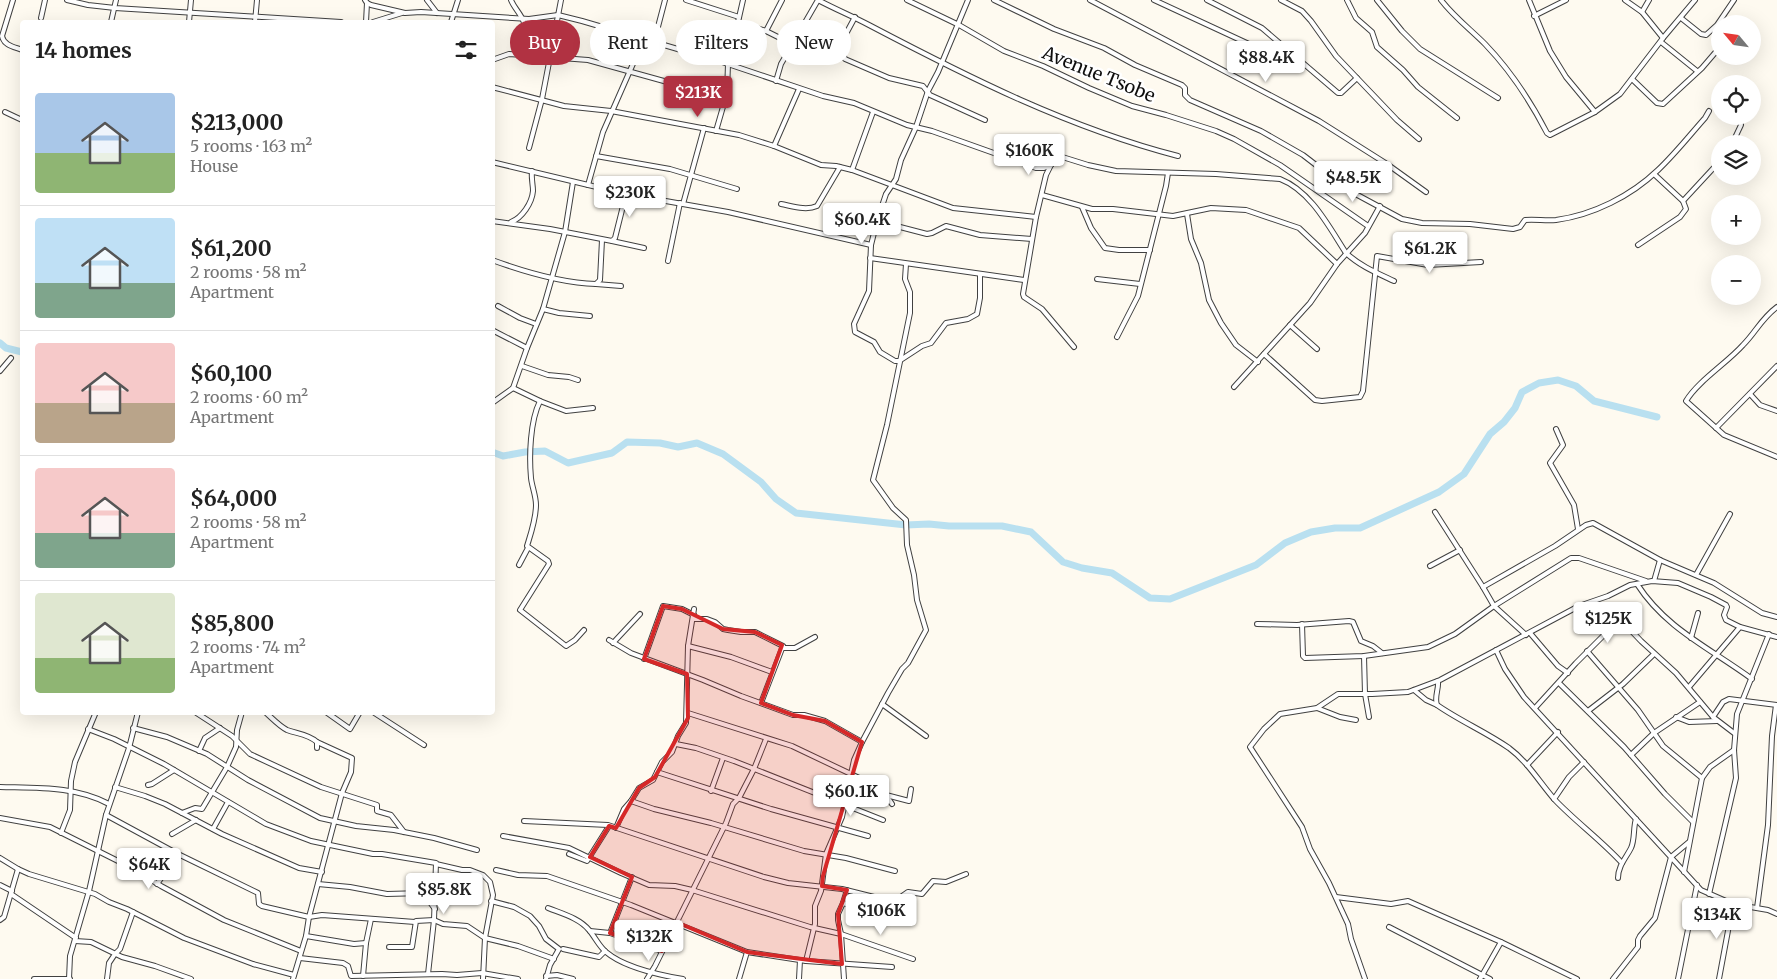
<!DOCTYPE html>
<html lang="en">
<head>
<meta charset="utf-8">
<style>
	:root { --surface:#fff; --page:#f2f2f2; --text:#222; --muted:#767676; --line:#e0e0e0; --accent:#b13242 }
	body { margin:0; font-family:Merriweather,serif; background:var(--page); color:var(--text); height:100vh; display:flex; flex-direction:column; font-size:19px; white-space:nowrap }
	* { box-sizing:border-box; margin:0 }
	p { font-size:16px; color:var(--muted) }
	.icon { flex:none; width:28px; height:28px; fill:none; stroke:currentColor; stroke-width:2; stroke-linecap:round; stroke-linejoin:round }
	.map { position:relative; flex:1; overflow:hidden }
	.details { position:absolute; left:20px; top:20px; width:475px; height:695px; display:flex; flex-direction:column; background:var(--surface); border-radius:5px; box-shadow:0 5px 20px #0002 }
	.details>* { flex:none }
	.guide { position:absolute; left:510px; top:20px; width:475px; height:45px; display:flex; gap:10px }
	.needle { width:32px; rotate:299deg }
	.tools { position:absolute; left:1711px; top:15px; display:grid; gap:10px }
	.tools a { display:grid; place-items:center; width:50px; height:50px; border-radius:50%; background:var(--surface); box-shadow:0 5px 20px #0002; font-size:25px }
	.price { position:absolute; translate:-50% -42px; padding:0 11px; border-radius:5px; background:#fff; color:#222; font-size:16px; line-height:32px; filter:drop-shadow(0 1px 2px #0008) }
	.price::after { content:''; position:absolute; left:50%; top:30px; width:15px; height:11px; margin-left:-8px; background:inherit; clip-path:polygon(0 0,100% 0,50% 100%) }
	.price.active { background:var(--accent); color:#fff }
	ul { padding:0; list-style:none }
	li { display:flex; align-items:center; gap:15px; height:125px; padding:0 15px }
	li+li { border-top:1px solid var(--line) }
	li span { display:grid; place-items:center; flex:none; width:140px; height:100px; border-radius:5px; color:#555 }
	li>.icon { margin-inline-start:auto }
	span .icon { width:60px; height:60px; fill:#fffc; stroke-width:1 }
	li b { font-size:21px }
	h2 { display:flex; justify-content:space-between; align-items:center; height:60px; padding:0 15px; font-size:21px }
	.chip { padding:0 18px; border-radius:22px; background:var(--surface); box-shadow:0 5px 20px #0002; font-size:18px; line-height:45px }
	.chip.active { background:var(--accent); color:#fff }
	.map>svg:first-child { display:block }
</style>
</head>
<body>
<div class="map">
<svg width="1777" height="979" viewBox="0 0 1777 979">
	<rect width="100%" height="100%" fill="#fefaf0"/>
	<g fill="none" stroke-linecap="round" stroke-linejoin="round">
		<g stroke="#b9e0f0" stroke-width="7">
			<polyline points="0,343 6,348 22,352"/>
			<polyline points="492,452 503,456 525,452 545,451 568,463 612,453 627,442 660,443 678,447 697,443 723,454 761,482 776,499 796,513 906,525 929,524 949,526 1002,526 1031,532 1063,562 1082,568 1112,573 1150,598 1170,599 1256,565 1285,543 1311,532 1335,528 1360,528 1439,492 1464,474 1490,434 1504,422 1515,408 1522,392 1539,383 1558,380 1576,386 1594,401 1657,417"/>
		</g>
		<defs>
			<g id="street">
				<path d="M13 0 2 36C4 46 15 47 22 50"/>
				<polyline points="67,0 88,5 115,8 341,22"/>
				<polyline points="365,0 367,3 371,5 405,13 421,12 529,19 558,15 582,21 722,62 823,96 854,103 907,125 932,131 1036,168 1044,168 1051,165"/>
				<polyline points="427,0 437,13"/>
				<path d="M511 0C514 8 522 15 524 23L521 47 529 56"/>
				<polyline points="686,0 739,17"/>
				<path d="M818 0C835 9 852 16 869 25 968 77 1069 128 1178 156"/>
				<polyline points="907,0 959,25 1004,51 1043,66 1089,88 1132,106 1166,115 1216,131 1234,139 1280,165 1368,226"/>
				<polyline points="968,0 938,72 928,91 916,127 901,160 896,179 886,194 877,221 871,245 869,291 854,324 855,332 874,342 880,352 895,361 899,361 922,346 931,343 946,323 968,319 977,314 980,298 980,274"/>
				<path d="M994 0 1054 29 1104 48 1135 65 1182 85 1185 88V95L1190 100 1261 131 1303 155 1350 191 1402 219 1422 223 1470 224 1513 229 1520 227 1525 220C1535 219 1546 221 1556 220 1593 215 1631 196 1658 170 1675 154 1689 136 1705 118L1709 111"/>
				<polyline points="1090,0 1319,121 1387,164 1426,192"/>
				<polyline points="1154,0 1249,44"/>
				<polyline points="1207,0 1262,28 1338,93 1341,93 1357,78"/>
				<polyline points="1281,0 1302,11 1311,21 1336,56 1397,120 1419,139"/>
				<polyline points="1347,0 1356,18 1372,32 1377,47 1403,70 1418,87 1457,118"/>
				<polyline points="1377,0 1402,31 1420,49 1498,98"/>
				<path d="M1441 0C1454 17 1470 29 1485 44 1510 70 1530 100 1547 133L1550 135 1595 112 1620 94 1663 38 1695 0"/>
				<polyline points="1529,0 1550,51 1566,77 1595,112"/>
				<polyline points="1625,0 1642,12 1663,38"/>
				<polyline points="1642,12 1649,0"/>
				<polyline points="1534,16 1566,0"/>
				<polyline points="855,17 840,45 845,59 889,78 923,86 930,95 985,120"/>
				<polyline points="41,18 45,0"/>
				<polyline points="1681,18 1701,34 1706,35 1717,25 1734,0"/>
				<polyline points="111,22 116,0"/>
				<polyline points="189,22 191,0"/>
				<polyline points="255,22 257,0"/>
				<polyline points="366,22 367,3"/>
				<polyline points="373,22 402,13"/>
				<polyline points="451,22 458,0"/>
				<polyline points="738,22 766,31 792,44"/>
				<polyline points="1737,24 1738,23"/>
				<polyline points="766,31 782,0"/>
				<polyline points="654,42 665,0"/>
				<polyline points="1661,42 1697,71"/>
				<polyline points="492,60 509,54 588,60 671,83 711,92"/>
				<polyline points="722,62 738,22 743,0"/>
				<polyline points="1632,79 1657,103 1663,104 1702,68 1720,47"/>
				<polyline points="776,81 781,64 818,0"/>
				<polyline points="492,87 564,106 611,111 739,135 774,146 821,165 836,166 852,170 953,208 1036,217"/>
				<polyline points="5,112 22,120"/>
				<polyline points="716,131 727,93 728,64"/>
				<polyline points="1732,144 1741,125"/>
				<polyline points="774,146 799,89"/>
				<polyline points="529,148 542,99 561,0"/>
				<polyline points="596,156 670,169 737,189"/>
				<polyline points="492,162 626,194 728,212 871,245"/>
				<polyline points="852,170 873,112"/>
				<polyline points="588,185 603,132 636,57 640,44 645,40"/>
				<polyline points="1042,195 1092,209 1113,209 1173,216 1211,208 1246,210 1299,228 1337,264"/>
				<polyline points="1683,201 1720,161"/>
				<polyline points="683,204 704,128"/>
				<path d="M781 204C792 206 806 211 817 206L840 167"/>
				<polyline points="1082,207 1091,228 1105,248 1119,250 1150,250"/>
				<polyline points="1187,214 1191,239 1201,263 1209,300 1221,323 1236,345 1258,362"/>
				<polyline points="492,221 550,229 612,241 615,238 626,194"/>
				<polyline points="877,221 927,234 932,233 946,226 980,235 1032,239"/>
				<path d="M511 222C522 218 532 203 533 191 533 184 531 179 532 171"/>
				<polyline points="612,241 644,248"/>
				<polyline points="1638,245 1680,217 1686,209 1683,201 1654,174"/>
				<polyline points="870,258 1024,280"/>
				<path d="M492 260C525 272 561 283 596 284L600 280 602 240"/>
				<polyline points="668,261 680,203"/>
				<polyline points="1097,279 1140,284"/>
				<polyline points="596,284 621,286"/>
				<polyline points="498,306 520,318 536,324"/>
				<path d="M1777 307C1761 319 1756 332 1743 345 1727 363 1698 381 1686 401L1724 435 1777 457"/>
				<polyline points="543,309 559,313 590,316"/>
				<polyline points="1290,325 1317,349"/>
				<polyline points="492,330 527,348"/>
				<polyline points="1117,337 1138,296 1166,186 1168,173"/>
				<path d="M1074 347 1042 309 1024 297 1023 294 1036 217 1046 175 1056 155 1088 165 1116 171 1216 174 1280 179C1311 191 1329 227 1346 253 1360 266 1377 273 1394 281"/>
				<polyline points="1264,354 1315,400 1322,401 1360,397 1363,391 1377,256 1428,265 1481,262"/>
				<polyline points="522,366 548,375 569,377 578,380"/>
				<polyline points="0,371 11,358"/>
				<polyline points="1234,387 1310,303 1337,264 1365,233 1380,206"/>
				<polyline points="513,388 540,401 566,411 593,408"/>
				<polyline points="1750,394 1760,405 1777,411"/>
				<path d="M540 401C530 421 529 456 531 478 532 487 536 496 536 505 536 519 531 533 527 546L548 561 549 564 520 610 566 646 575 640 584 630"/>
				<polyline points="492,403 513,388 527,348 543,309 565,232 573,182"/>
				<polyline points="1716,428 1777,366"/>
				<polyline points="1556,429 1563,445 1550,463 1574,505 1578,529"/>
				<polyline points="1435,512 1483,587 1494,606 1526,635"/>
				<polyline points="519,565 528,548"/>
				<polyline points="1430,566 1460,550"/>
				<polyline points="1696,575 1730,514"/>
				<polyline points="1654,581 1660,560"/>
				<path d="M1637 584C1666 629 1710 648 1752 679"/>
				<polyline points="1483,587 1555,546 1586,525 1593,523 1660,560 1714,583 1762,613 1777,617"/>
				<polyline points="693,619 707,619 715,622 723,629 728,630 741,632 755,632 783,646 761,703"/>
				<polyline points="1257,624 1297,625 1349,621 1353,622 1361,641 1373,646 1382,653"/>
				<polyline points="1302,624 1303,656 1305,658 1364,656 1428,647 1455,634 1494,606 1571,558 1579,558 1646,581"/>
				<polyline points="1530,633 1558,666 1568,673"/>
				<polyline points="1691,638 1698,613"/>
				<polyline points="609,640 631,653 703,680 741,696 793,715 804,715 825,721 862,742"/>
				<polyline points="613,643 640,614"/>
				<polyline points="688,646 731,657 772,672"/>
				<polyline points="783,648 795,648 815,637"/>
				<polyline points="1496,650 1505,669 1524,697 1701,890 1733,904 1768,910 1777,914"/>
				<polyline points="1587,651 1638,710 1663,746 1702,778"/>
				<polyline points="1364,656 1365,694 1369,717"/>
				<polyline points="644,659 663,606 682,609 694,615"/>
				<path d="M1438 681C1439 689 1434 697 1437 705 1460 721 1486 732 1509 748 1528 762 1540 783 1555 800 1576 822 1601 840 1622 863"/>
				<polyline points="1559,683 1624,747 1665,794 1693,822"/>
				<polyline points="1689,687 1740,627"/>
				<polyline points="1414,690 1426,700 1437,705"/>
				<polyline points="882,704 926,736"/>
				<polyline points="1317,708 1340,717 1356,720"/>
				<polyline points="1535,708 1576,663 1620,619 1641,641 1676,673 1713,717 1734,733"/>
				<polyline points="1588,711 1623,684 1654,654"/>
				<polyline points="195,712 232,736 250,754 321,787 377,805 377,811 391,815 404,832"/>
				<path d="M265 712C272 718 279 726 287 730 298 734 308 734 317 742V748"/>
				<polyline points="326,712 350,729 360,712"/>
				<polyline points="373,712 424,745"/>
				<polyline points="688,713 792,746 874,785 884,792 892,804"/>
				<polyline points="1676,717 1689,722 1717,721"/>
				<polyline points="1713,717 1723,702 1729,699 1777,705"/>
				<polyline points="133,728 167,737 207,754 248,780 320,818 356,826 394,830 434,838 477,850"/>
				<polyline points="88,729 114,739 164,764 266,824 311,841 373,854 382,854 436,863 434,920 428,974"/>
				<polyline points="676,744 696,748 734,761 883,820"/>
				<polyline points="199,751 205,738 220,728"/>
				<polyline points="1631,755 1654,733 1700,702"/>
				<polyline points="1527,765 1558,732"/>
				<polyline points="657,772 771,809 868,836"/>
				<polyline points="148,785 152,784 174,770"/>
				<path d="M0 787C37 788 76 786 109 804"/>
				<polyline points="115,787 145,796 165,804 222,834 299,868 322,872"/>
				<polyline points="711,791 723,758"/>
				<polyline points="886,795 909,801 911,789"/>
				<polyline points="1554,799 1569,777 1584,762"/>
				<polyline points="631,801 654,809 711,823 804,851 846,858 895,871"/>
				<polyline points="182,813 195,808 202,809 227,767 236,747 237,730 242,712"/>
				<polyline points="106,815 178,854 258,893 259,904 262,906 309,917 322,915 415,922"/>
				<polyline points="0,818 50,827 134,869 161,886 224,920 301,951"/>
				<polyline points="524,821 608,825 764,877 788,883 842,889 890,901 898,899 908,892 922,894 933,881 946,882 966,874"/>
				<polyline points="616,828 624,809 631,801 639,788 653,780 662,762 672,752 678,736 686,723 688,646 694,609"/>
				<polyline points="213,829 228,802"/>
				<polyline points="61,833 70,810 71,781 75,762 96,712"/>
				<polyline points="172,834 196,820"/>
				<polyline points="503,836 569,848 621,873 649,885 675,886 692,890 810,927 841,934 913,959"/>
				<polyline points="569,854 587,861 609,826"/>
				<polyline points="0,858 18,869 29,874 95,894 109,902 127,909 184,938 253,964 294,975"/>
				<polyline points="436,864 462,870 470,870 483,875 490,882 493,895 485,938 483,979"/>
				<polyline points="496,870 518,875 547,876 631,905 747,952 806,961 892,967"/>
				<polyline points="1684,872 1702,778 1710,767 1734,750"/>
				<path d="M1618 878C1618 866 1626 858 1631 848 1635 840 1633 828 1636 819"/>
				<polyline points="157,884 178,854"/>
				<polyline points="318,884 350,887 387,894 423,893 435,909"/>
				<polyline points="0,885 12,891"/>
				<polyline points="847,890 843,903 872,912"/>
				<polyline points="11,894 76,938"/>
				<polyline points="1709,894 1736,778 1734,750 1737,714 1769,634"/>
				<polyline points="1336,897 1391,904 1408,901 1501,942 1577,979"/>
				<polyline points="491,901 514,907 530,916 539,926 546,939 559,949 550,965 546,979"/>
				<polyline points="843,903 838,914 838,920 841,934 844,979"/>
				<path d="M548 908C563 914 579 918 589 930 595 937 599 946 606 952 625 968 659 975 683 979"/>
				<polyline points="1757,908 1768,825 1772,736 1776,705"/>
				<polyline points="0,920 4,917 18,869"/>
				<polyline points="1389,927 1490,979"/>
				<polyline points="590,931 610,933 662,951"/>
				<polyline points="610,933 632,877"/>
				<polyline points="306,936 354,944 366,943"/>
				<polyline points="75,941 91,942 122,957 155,966 191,979"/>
				<polyline points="389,947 412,947 416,921 434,920 443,924 467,926 485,938 518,946 554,959"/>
				<polyline points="563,949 599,957 605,951"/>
				<polyline points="300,958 343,963 348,966 351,976 442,974 457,975 482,973 518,979"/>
				<polyline points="806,961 815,924 815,906 821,891 826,854 842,817 854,760 862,742 888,693 902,669 908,663 926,630 917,600 914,575 907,545 906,520 893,508 873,480 887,425 910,313 910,292 905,279 906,264"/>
				<polyline points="363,976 366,943 371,919"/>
				<polyline points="546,976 557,975 573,979"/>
				<polyline points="34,979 70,979"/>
				<polyline points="69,979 70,956 89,891 106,815 129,748 138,712"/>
				<polyline points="107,979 109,963 115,954 120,949 133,912"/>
				<polyline points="293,979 306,936 309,917 342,793 351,772 352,758 317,742"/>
				<polyline points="647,979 655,966 726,823 733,804 739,798 754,769 766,739"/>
				<polyline points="739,979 747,952"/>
				<polyline points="799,979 800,960"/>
				<polyline points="1365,979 1351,939 1348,924 1329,883 1310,849 1302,827 1250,747 1264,729 1280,714 1317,708 1338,694 1372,694 1408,692 1440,680 1579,606 1608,596 1630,585 1652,581 1678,583 1711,597 1726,605 1727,607 1724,615 1726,620 1740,627 1777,637"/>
				<polyline points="1480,979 1501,942"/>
				<polyline points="1613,979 1638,947 1638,940 1640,936 1655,918 1671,857 1689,842"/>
				<polyline points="1678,979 1697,885"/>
				<polyline points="1719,979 1733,904"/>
			</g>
		</defs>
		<use href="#street" stroke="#414141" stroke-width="6"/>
		<use href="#street" stroke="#fff" stroke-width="4"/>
	</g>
	<path fill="#d62828" fill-opacity="0.2" stroke="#d62828" stroke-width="4" stroke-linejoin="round" d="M663 606 682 609 723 629 755 632 782 645 761 703 793 715 825 721 862 742 823 876 822 886 847 890 838 914 842 964 747 952 676 922 662 951 610 933 632 877 590 857 609 826 616 828 639 788 655 777 688 718 687 674 644 659Z"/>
	<g text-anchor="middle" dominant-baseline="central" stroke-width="5" stroke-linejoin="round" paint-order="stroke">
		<g font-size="18" fill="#0e0e0e" stroke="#fff">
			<text transform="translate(1099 74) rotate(22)">Avenue Tsobe</text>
		</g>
	</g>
</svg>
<div class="tools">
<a><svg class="needle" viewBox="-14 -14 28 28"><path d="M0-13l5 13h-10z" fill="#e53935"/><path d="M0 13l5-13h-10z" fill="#767676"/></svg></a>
<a><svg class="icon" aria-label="locate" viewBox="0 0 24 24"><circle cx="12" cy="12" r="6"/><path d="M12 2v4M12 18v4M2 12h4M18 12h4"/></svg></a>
<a><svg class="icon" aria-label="layers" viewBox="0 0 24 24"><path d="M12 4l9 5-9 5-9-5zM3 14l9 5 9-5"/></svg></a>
<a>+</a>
<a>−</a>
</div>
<b class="price" style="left:1266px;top:83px">$88.4K</b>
<b class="price active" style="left:698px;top:118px">$213K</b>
<b class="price" style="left:1029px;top:176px">$160K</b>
<b class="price" style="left:1353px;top:203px">$48.5K</b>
<b class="price" style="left:630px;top:218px">$230K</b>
<b class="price" style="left:862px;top:245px">$60.4K</b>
<b class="price" style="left:1430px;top:274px">$61.2K</b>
<b class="price" style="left:1608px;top:644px">$125K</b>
<b class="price" style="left:851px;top:817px">$60.1K</b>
<b class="price" style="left:149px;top:890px">$64K</b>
<b class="price" style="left:444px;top:915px">$85.8K</b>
<b class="price" style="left:881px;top:936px">$106K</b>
<b class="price" style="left:1717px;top:940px">$134K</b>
<b class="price" style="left:649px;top:962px">$132K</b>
<div class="guide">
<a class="chip active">Buy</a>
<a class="chip">Rent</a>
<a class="chip">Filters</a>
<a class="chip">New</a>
</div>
<section class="details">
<h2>14 homes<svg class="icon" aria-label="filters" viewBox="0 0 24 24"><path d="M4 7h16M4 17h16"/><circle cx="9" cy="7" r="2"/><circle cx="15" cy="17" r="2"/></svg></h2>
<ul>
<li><span style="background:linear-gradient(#a9c7e8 60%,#8fb573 0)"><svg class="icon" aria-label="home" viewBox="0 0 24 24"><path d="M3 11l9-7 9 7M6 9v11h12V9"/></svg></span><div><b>$213,000</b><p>5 rooms · 163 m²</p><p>House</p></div></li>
<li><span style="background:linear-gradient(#bfe0f5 65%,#7fa58c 0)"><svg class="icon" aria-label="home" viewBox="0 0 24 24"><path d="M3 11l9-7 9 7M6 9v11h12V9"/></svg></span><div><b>$61,200</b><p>2 rooms · 58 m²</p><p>Apartment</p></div></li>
<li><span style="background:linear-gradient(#f6c9c9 60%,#b9a48a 0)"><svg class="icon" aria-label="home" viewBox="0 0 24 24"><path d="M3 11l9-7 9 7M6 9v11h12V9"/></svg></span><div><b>$60,100</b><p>2 rooms · 60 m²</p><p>Apartment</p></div></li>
<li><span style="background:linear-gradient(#f6c9c9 65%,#7fa58c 0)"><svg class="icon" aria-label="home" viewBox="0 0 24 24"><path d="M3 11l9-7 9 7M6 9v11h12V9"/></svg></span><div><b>$64,000</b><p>2 rooms · 58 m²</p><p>Apartment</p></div></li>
<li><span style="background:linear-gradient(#dfe7d0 65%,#8fb573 0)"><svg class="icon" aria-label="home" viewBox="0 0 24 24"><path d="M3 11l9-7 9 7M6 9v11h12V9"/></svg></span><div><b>$85,800</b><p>2 rooms · 74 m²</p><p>Apartment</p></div></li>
</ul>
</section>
</div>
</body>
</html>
